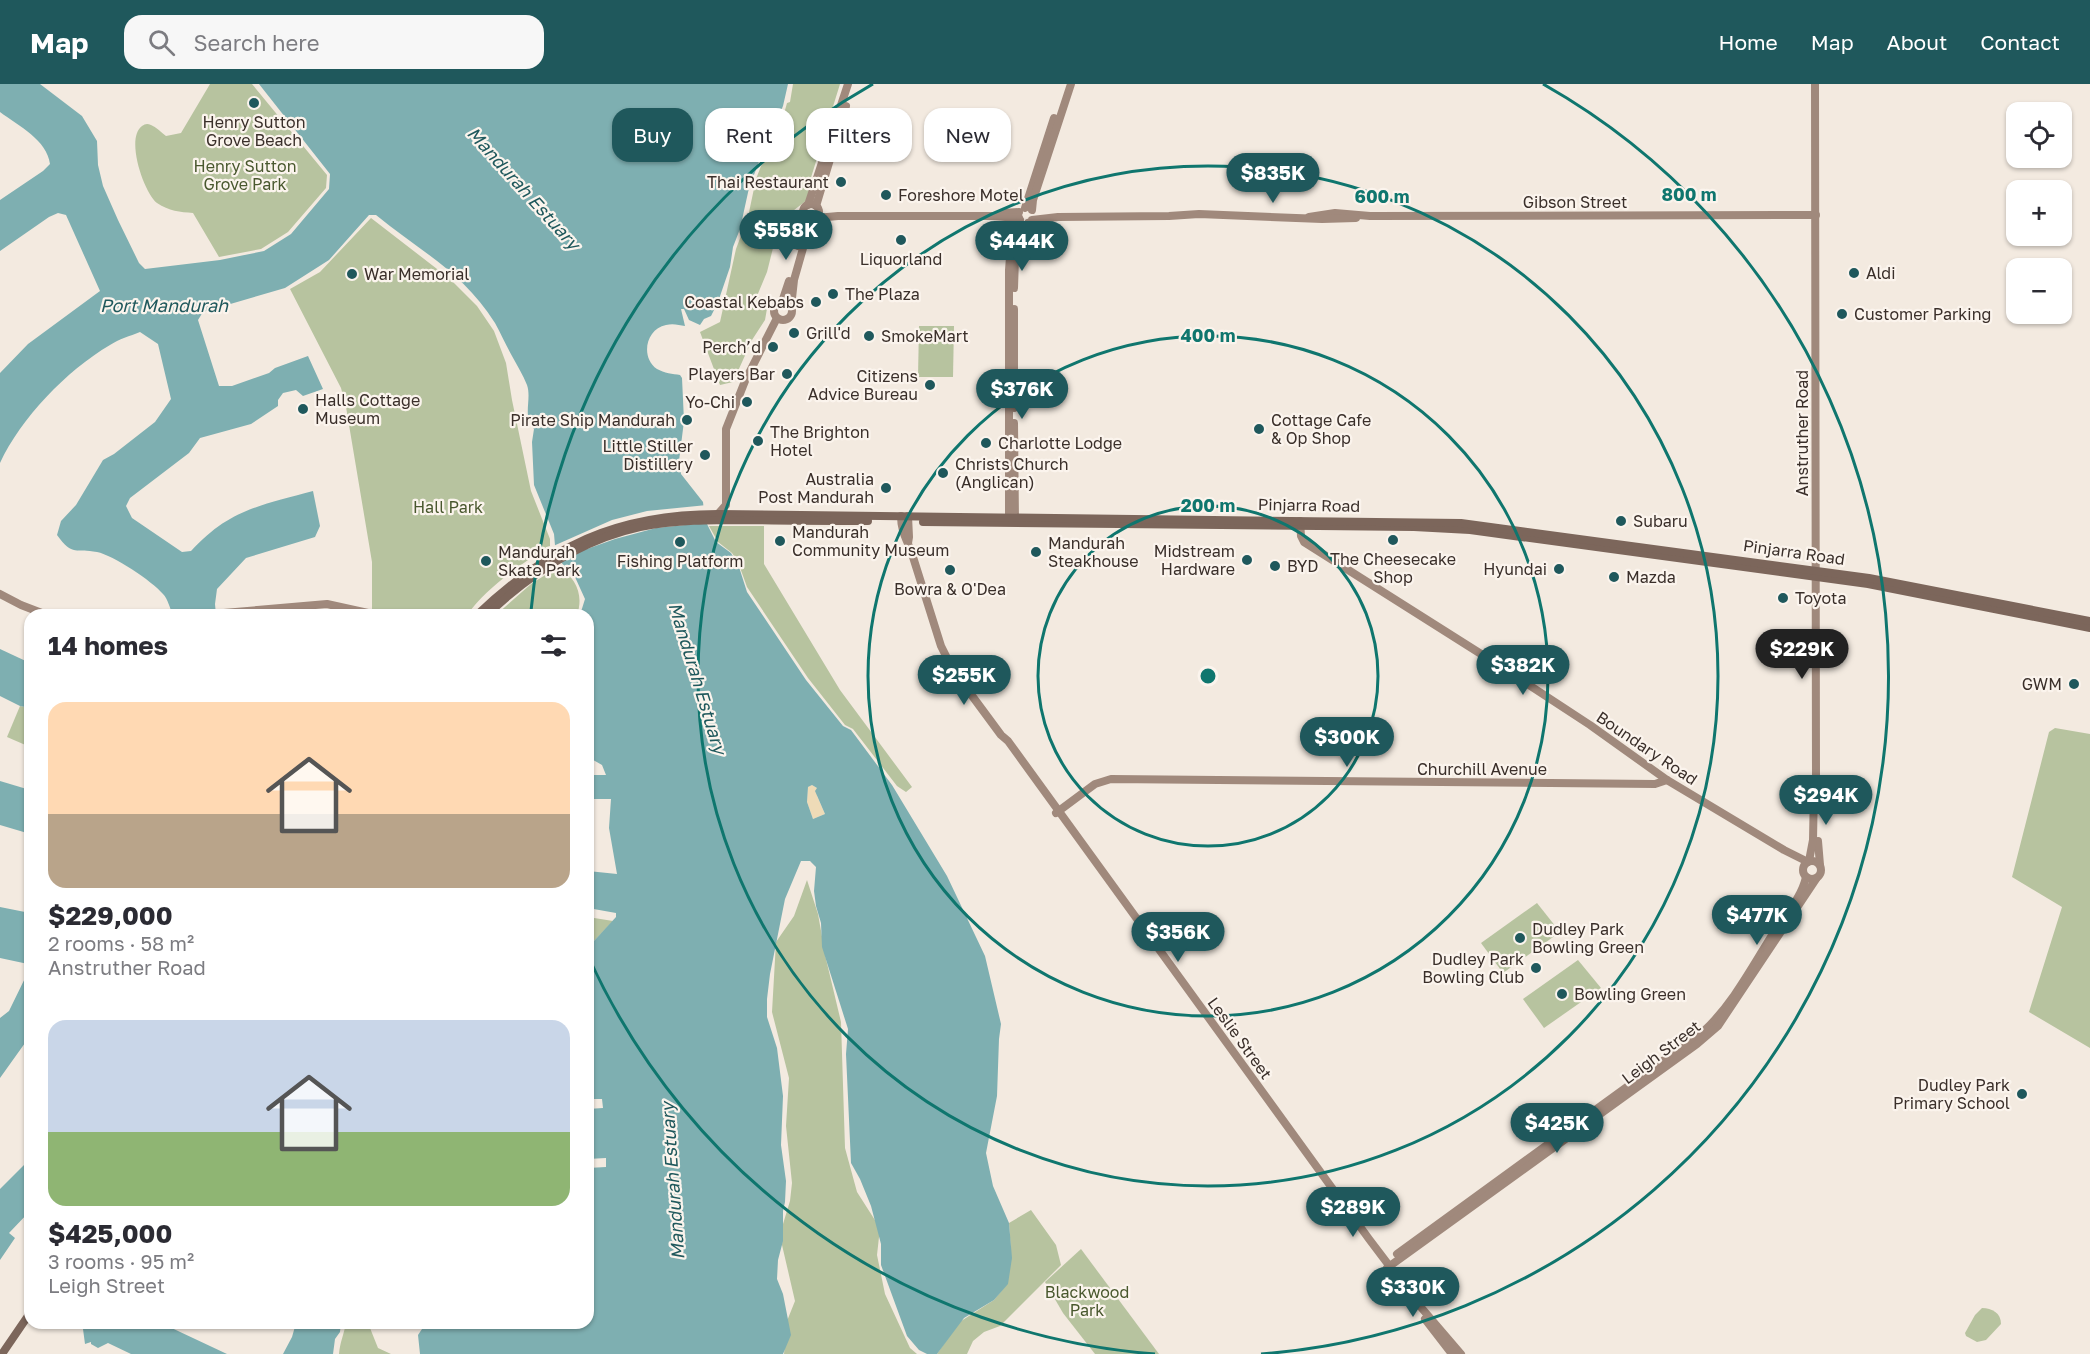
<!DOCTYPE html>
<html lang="en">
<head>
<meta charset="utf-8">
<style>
	:root { --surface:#fff; --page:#f7f7f7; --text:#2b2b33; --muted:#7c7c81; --accent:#1f585c }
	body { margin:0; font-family:"Golos Text",sans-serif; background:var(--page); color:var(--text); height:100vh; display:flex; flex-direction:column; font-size:22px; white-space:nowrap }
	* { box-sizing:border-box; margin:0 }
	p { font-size:20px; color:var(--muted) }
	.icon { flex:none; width:33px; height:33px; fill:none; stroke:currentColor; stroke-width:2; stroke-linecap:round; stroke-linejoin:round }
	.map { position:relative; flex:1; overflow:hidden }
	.side { position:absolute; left:24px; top:525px; width:570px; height:720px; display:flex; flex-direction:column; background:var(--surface); border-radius:18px; box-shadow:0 2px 4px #0004 }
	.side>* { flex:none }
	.banner { position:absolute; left:612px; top:24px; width:570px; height:54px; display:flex; gap:12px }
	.buttons { position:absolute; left:2006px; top:18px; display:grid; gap:12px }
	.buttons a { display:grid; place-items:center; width:66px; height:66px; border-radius:12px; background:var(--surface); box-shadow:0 2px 4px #0004; font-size:30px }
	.price { position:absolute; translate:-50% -51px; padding:0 14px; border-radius:21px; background:var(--accent); color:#fff; font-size:20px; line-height:39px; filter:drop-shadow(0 2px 3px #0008) }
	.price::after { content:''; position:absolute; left:50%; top:36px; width:18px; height:14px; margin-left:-9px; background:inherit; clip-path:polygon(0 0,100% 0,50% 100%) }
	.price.selected { background:#222; color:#fff }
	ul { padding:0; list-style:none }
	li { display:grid; align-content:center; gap:12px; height:318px; padding:0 24px }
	li span { display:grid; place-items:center; height:186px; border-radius:18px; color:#555 }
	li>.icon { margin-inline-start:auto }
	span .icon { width:108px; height:108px; fill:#fffc; stroke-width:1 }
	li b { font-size:26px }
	h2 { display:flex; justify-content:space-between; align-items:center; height:72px; padding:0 24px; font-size:26px }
	.tag { padding:0 21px; border-radius:18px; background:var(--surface); box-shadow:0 2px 4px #0004; font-size:21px; line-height:54px }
	.tag.selected { background:var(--accent); color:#fff }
	header { display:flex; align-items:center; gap:36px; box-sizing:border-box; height:84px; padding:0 30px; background:var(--accent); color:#fff }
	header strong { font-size:28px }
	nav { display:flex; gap:33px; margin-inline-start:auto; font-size:21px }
	.search { width:420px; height:54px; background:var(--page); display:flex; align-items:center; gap:15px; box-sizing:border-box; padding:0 21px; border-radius:18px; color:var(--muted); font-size:22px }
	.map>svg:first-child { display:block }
</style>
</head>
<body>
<header>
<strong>Map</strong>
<div class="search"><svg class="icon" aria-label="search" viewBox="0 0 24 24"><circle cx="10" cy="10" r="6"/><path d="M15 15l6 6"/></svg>Search here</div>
<nav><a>Home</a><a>Map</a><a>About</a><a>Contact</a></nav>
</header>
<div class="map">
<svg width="2090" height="1270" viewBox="0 0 2090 1270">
	<rect width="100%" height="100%" fill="#f3eae0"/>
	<g fill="#b7c39f">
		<path d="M210 0H252L327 91 326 104 288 148 261 165 219 173 193 129C180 128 169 127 157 119 144 109 125 54 142 42 145 40 147 39 151 41 156 43 161 48 166 52L181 49Z"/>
		<polygon points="793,0 840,0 809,100 812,108 807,116 789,130 778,144 767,188 757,212 768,219 765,236 752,256 733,298 720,301 700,248 720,238 736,165 748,133 756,95 761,82 771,67 772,57 782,37 787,19 790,18"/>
		<path d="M371 134 450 195 477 222 494 247 506 279 512 316 531 407 550 455V462L540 466V468C513 486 486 505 467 531H386L372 525V478L346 323 341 304 290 205 320 188Z"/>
		<polygon points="919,242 954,242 953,293 918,293"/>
		<polygon points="709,442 764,442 764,480 840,606 912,703 906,708 897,702 853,645 845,641 808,594 747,503 738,478 732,469 718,458"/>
		<path d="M558 483C576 493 584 511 577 531H548L546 527 538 531H496L531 500Z"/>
		<polygon points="20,622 30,624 30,663 7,653"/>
		<polygon points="2055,644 2090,650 2090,964 2029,928 2062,823 2012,793 2049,648"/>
		<polygon points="807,796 818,830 826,875 841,938 845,1064 857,1108 880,1144 877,1171 885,1210 910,1264 917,1270 784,1270 787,1237 795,1217 782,1161 783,1140 790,1117 792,1099 786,1042 789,994 772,928 776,858 794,832"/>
		<polygon points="1537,819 1560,848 1503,889 1481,859"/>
		<polygon points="588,833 613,837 593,858 588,868"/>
		<polygon points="1578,876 1601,904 1544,944 1523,915"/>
		<polygon points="1031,1126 1056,1161 1061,1181 1000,1242 984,1248 973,1257 967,1270 937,1270 958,1239 994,1216 1003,1205 1011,1168 1009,1139"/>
		<polygon points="1081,1165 1159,1270 1095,1270 1063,1229 1045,1198"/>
		<path d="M1982 1224C1992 1224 2001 1229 2001 1240L1986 1256 1977 1258 1966 1252 1965 1249 1975 1231Z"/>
		<path d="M346 1239H368L378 1264 391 1270H339C340 1258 344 1250 346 1239Z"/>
	</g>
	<polygon fill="#eedbb7" points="812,701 817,704 817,712 825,730 813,735 807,718 808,703"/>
	<g fill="#7eafb1" fill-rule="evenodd">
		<path d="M0 0H40L82 32 97 57 98 81 103 102 118 136 139 179 145 185 220 176 264 167 291 150 329 105 330 90 259 0H788L783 22 763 67 749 104 740 145 733 163 730 183 718 218 711 232 704 235 700 241 689 236 684 225H681L685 242C679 241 673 239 666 241 646 245 640 273 657 285 664 289 673 290 680 291L682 294 684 337 679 377 681 390 703 418 705 436 716 458 731 469 739 483 747 508 806 596 843 642 851 646 892 701 947 792 985 872 1001 940 999 955 997 1012 986 1069 993 1102 1009 1139 1012 1174 1008 1200 994 1216 964 1234 937 1270H927L919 1266 907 1252 881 1181V1160L871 1122 860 1095 851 1079 846 970 848 945 822 863 821 839 816 822 814 807 816 783 810 777H801L785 815 770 890 767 915V933L777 964 783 1012 781 1061 786 1097 785 1118 783 1127V1157L778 1176 777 1195 783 1210 791 1251 783 1270H420L418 1251 426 1239H588V1084L606 1083V1074L588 1075V1025L603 1024 602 1015H588V868L593 858 616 833V829L588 824V787L617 790 609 744 611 715H588V691H606L602 681 588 673V531H580L585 515 575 493 556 473 554 450 534 401 532 358 534 345C522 333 532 315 527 301 523 291 517 281 512 272 506 261 501 250 495 239 463 188 420 167 376 131H369L329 176 285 204 203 228 198 236 219 302H232L269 289 275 284 308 272 323 305 303 312 296 306 283 309 278 316V322L251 340 200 354 189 369 130 414 126 422 132 434 182 468 191 467C230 425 259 422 313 407L320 442 315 453 246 474 217 505 215 520 216 531H173C170 525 168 515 163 510 152 497 113 471 97 468 76 464 73 473 57 451L61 437 76 421 103 376 114 370 155 338 171 315 158 260 140 248C130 252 119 255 110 261 66 287 21 334 0 379V289L28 260 100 207 66 131 58 129 49 133 0 167V116L43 87 50 80C47 56 19 42 0 28ZM812 701 817 704 815 707 825 730 813 735 807 718 808 703Z"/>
		<polygon points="0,565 30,579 30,624 20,622 0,612"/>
		<polygon points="0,697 30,706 30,745 27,749 0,741"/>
		<polygon points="0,823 30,829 30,952 0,994 0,934 9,927 29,886 28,880 0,874"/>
		<polygon points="30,1075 30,1127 9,1149 15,1154 0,1176 0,1105"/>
		<polygon points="91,1239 161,1239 227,1270 131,1270 108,1259 98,1264 91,1260 91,1258 85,1260 83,1245 88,1244"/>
		<polygon points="296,1239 341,1239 340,1248 335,1255 333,1270 283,1270 292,1253"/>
	</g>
	<polygon fill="#f3eae0" points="707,421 708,435 695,440 656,444 615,455 587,465 552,469 551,463 612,436 647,427"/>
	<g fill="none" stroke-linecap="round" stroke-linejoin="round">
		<g stroke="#a0897c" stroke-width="8">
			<circle cx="811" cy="128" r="8"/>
			<polyline points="808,121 848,0"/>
			<polyline points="816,122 846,22"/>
			<polyline points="1025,124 1054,34"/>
			<polyline points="1032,126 1033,116 1071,0"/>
			<polyline points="1002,129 1019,128"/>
			<polyline points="1309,133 1335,129 1370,132 1816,131"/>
			<polyline points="816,134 838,132 992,132 1019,134"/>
			<polyline points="1032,136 1058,133 1169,132 1199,130 1322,135 1356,134"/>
			<polyline points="798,162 805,133"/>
			<polyline points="1014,204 1015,174 1028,139"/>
			<polyline points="782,218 789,197"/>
			<circle cx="783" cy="227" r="9"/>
			<polyline points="791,223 794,196 811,136"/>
			<polyline points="1014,225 1014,324"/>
			<polyline points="1014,339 1015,438"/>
			<polyline points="718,430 726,421 726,345 745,297 777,234"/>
			<path d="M901 432C901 449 908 457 913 473L941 562 953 586 1001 651 1008 657 1369 1155 1419 1221 1461 1270"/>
			<polyline points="908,432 909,453 908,459"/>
			<polyline points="1300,437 1301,452 1304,458 1500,582 1590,641 1667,696 1784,766 1808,778"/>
			<polyline points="1009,438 1009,186 1010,173 1020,136"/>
			<polyline points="0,510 21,521 47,531"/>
			<polyline points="342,528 357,531"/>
			<polyline points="200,531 327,520 377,531"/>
			<polyline points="1056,729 1095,700 1111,695 1655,700 1667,696"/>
			<polyline points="1818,757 1820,781"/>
			<circle cx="1812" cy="786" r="9"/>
			<polyline points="1809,777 1813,756 1814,704 1816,699 1815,0"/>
			<path d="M1397 1170 1704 947C1734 919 1754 879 1776 845 1787 829 1802 812 1806 793"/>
			<polyline points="1387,1184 1697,960 1718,942 1816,795"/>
			<polyline points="1425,1235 1452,1270"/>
		</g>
		<g stroke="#7c665b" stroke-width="8">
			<polyline points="923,438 1414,443 1470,446 1868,500 2090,544"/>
			<path d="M477 531C549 462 617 430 718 430L1461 439 1869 494 2090 537"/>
			<path d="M487 531C530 490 580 456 640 443 676 436 712 436 749 436 788 437 828 437 868 437"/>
			<polyline points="2,1270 30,1229"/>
		</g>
	</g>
	<g fill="none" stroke="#0f766e" stroke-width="3">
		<circle cx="1208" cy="592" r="170"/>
		<circle cx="1208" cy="592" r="340"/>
		<circle cx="1208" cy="592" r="510"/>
		<path d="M1155 1270A680 680 0 0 1 589 874M531 527A680 680 0 0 1 873 0M1543 0A680 680 0 0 1 1261 1270"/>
	</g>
	<g fill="#1f585c" stroke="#fbf4ed" stroke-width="2">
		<circle cx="254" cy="19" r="6"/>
		<circle cx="841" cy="98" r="6"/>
		<circle cx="886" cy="111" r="6"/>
		<circle cx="901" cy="156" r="6"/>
		<circle cx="1854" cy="189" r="6"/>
		<circle cx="352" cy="190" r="6"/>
		<circle cx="833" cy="210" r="6"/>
		<circle cx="816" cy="218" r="6"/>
		<circle cx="1842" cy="230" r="6"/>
		<circle cx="794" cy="249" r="6"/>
		<circle cx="869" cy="252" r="6"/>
		<circle cx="773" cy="263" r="6"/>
		<circle cx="787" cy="290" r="6"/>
		<circle cx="930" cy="301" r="6"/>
		<circle cx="747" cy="318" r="6"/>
		<circle cx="303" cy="325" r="6"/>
		<circle cx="687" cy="336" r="6"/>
		<circle cx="1259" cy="345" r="6"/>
		<circle cx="758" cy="357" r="6"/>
		<circle cx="986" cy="359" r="6"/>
		<circle cx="705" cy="371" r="6"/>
		<circle cx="943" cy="389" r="6"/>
		<circle cx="886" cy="404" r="6"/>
		<circle cx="1621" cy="437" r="6"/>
		<circle cx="1393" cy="456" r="6"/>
		<circle cx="780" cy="457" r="6"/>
		<circle cx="680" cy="458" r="6"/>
		<circle cx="1036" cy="468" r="6"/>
		<circle cx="1247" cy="476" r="6"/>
		<circle cx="486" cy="477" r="6"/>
		<circle cx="1275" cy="482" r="6"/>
		<circle cx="1559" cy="485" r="6"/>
		<circle cx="950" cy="486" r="6"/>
		<circle cx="1614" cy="493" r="6"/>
		<circle cx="1783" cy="514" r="6"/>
		<circle cx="2074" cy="600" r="6"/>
		<circle cx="1520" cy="854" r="6"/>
		<circle cx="1536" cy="884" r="6"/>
		<circle cx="1562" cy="910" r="6"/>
		<circle cx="2022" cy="1010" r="6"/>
	</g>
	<g text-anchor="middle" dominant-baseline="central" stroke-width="4.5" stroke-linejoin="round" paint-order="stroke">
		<g font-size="16" fill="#3a2f2a" stroke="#fbf4ed" text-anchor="start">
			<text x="254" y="38" text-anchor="middle">Henry Sutton<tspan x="254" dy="18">Grove Beach</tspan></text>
			<text x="829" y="98" text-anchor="end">Thai Restaurant</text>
			<text x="898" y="111">Foreshore Motel</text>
			<text x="901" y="175" text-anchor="middle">Liquorland</text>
			<text x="1866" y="189">Aldi</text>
			<text x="364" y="190">War Memorial</text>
			<text x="845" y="210">The Plaza</text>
			<text x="804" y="218" text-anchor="end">Coastal Kebabs</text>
			<text x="1854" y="230">Customer Parking</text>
			<text x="806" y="249">Grill'd</text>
			<text x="881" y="252">SmokeMart</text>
			<text x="761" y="263" text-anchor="end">Perch’d</text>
			<text x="775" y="290" text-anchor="end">Players Bar</text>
			<text x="918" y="292" text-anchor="end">Citizens<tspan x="918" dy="18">Advice Bureau</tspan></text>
			<text x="315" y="316">Halls Cottage<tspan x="315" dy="18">Museum</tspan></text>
			<text x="735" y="318" text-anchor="end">Yo-Chi</text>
			<text x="675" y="336" text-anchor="end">Pirate Ship Mandurah</text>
			<text x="1271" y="336">Cottage Cafe<tspan x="1271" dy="18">&amp; Op Shop</tspan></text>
			<text x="770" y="348">The Brighton<tspan x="770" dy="18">Hotel</tspan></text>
			<text x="998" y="359">Charlotte Lodge</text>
			<text x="693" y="362" text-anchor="end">Little Stiller<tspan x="693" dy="18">Distillery</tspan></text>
			<text x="955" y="380">Christs Church<tspan x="955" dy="18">(Anglican)</tspan></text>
			<text x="874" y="395" text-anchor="end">Australia<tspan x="874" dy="18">Post Mandurah</tspan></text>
			<text x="1633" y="437">Subaru</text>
			<text x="792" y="448">Mandurah<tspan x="792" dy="18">Community Museum</tspan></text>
			<text x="1048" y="459">Mandurah<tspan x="1048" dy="18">Steakhouse</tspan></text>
			<text x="1235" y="467" text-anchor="end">Midstream<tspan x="1235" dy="18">Hardware</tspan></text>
			<text x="498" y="468">Mandurah<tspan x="498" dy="18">Skate Park</tspan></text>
			<text x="1393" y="475" text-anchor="middle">The Cheesecake<tspan x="1393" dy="18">Shop</tspan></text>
			<text x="680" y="477" text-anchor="middle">Fishing Platform</text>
			<text x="1287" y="482">BYD</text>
			<text x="1547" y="485" text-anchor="end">Hyundai</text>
			<text x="1626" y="493">Mazda</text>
			<text x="950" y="505" text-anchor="middle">Bowra &amp; O'Dea</text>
			<text x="1795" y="514">Toyota</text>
			<text x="2062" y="600" text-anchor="end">GWM</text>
			<text x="1532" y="845">Dudley Park<tspan x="1532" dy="18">Bowling Green</tspan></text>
			<text x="1524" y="875" text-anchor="end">Dudley Park<tspan x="1524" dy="18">Bowling Club</tspan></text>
			<text x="1574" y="910">Bowling Green</text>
			<text x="2010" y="1001" text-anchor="end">Dudley Park<tspan x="2010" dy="18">Primary School</tspan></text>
		</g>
		<g font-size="16" fill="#49582e" stroke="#fbf4ed">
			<text x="245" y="82">Henry Sutton<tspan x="245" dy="18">Grove Park</tspan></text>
			<text x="448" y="423">Hall Park</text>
			<text x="1087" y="1208">Blackwood<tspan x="1087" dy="18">Park</tspan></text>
		</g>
		<g font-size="16" fill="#3a2f2a" stroke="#fbf4ed">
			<text x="1575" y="118">Gibson Street</text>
			<text transform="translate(1802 349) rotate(-90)">Anstruther Road</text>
			<text transform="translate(1309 421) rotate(1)">Pinjarra Road</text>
			<text transform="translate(1794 468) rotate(8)">Pinjarra Road</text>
			<text transform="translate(1647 664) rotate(34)">Boundary Road</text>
			<text x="1482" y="685">Churchill Avenue</text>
			<text transform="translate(1240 954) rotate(54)">Leslie Street</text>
			<text transform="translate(1661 968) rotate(-37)">Leigh Street</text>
		</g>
		<g font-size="18" font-style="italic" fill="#1f585c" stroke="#fbf4ed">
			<text transform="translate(524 104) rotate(48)">Mandurah Estuary</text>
			<text x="164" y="221">Port Mandurah</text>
			<text transform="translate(698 594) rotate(73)">Mandurah Estuary</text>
			<text transform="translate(672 1097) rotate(-94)">Mandurah Estuary</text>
		</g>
	</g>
	<circle cx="1208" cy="592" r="9" fill="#0f766e" stroke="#fbf4ed" stroke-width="3"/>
	<g font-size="18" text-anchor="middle" font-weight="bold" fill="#0f766e" stroke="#fbf4ed" stroke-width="4.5" stroke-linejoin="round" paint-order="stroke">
		<text x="1689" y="117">800 m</text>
		<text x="1382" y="119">600 m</text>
		<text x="1208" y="258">400 m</text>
		<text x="1208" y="428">200 m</text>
	</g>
</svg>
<div class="buttons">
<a><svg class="icon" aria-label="locate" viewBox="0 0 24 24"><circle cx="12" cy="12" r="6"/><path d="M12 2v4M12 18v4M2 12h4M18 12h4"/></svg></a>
<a>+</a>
<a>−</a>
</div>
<b class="price" style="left:1273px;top:120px">$835K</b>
<b class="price" style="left:786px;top:177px">$558K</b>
<b class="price" style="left:1022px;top:188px">$444K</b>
<b class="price" style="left:1022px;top:336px">$376K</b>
<b class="price selected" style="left:1802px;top:596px">$229K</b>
<b class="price" style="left:1523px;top:612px">$382K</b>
<b class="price" style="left:964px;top:622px">$255K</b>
<b class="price" style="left:1347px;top:684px">$300K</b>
<b class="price" style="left:1826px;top:742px">$294K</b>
<b class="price" style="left:1757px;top:862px">$477K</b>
<b class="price" style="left:1178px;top:879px">$356K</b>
<b class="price" style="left:1557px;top:1070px">$425K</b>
<b class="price" style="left:1353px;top:1154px">$289K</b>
<b class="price" style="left:1413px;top:1234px">$330K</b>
<div class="banner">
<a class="tag selected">Buy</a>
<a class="tag">Rent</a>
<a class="tag">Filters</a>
<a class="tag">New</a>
</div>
<section class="side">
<h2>14 homes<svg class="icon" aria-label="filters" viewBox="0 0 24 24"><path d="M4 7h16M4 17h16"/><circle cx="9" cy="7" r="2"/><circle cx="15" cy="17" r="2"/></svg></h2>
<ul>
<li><span style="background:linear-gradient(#ffd9b3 60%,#b9a48a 0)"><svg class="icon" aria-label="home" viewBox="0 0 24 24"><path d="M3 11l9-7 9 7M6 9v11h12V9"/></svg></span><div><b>$229,000</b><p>2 rooms · 58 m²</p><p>Anstruther Road</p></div></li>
<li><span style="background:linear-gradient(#c9d6e8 60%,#8fb573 0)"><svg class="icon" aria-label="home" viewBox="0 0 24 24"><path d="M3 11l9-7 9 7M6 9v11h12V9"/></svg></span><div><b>$425,000</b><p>3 rooms · 95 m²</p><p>Leigh Street</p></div></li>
</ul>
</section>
</div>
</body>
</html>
